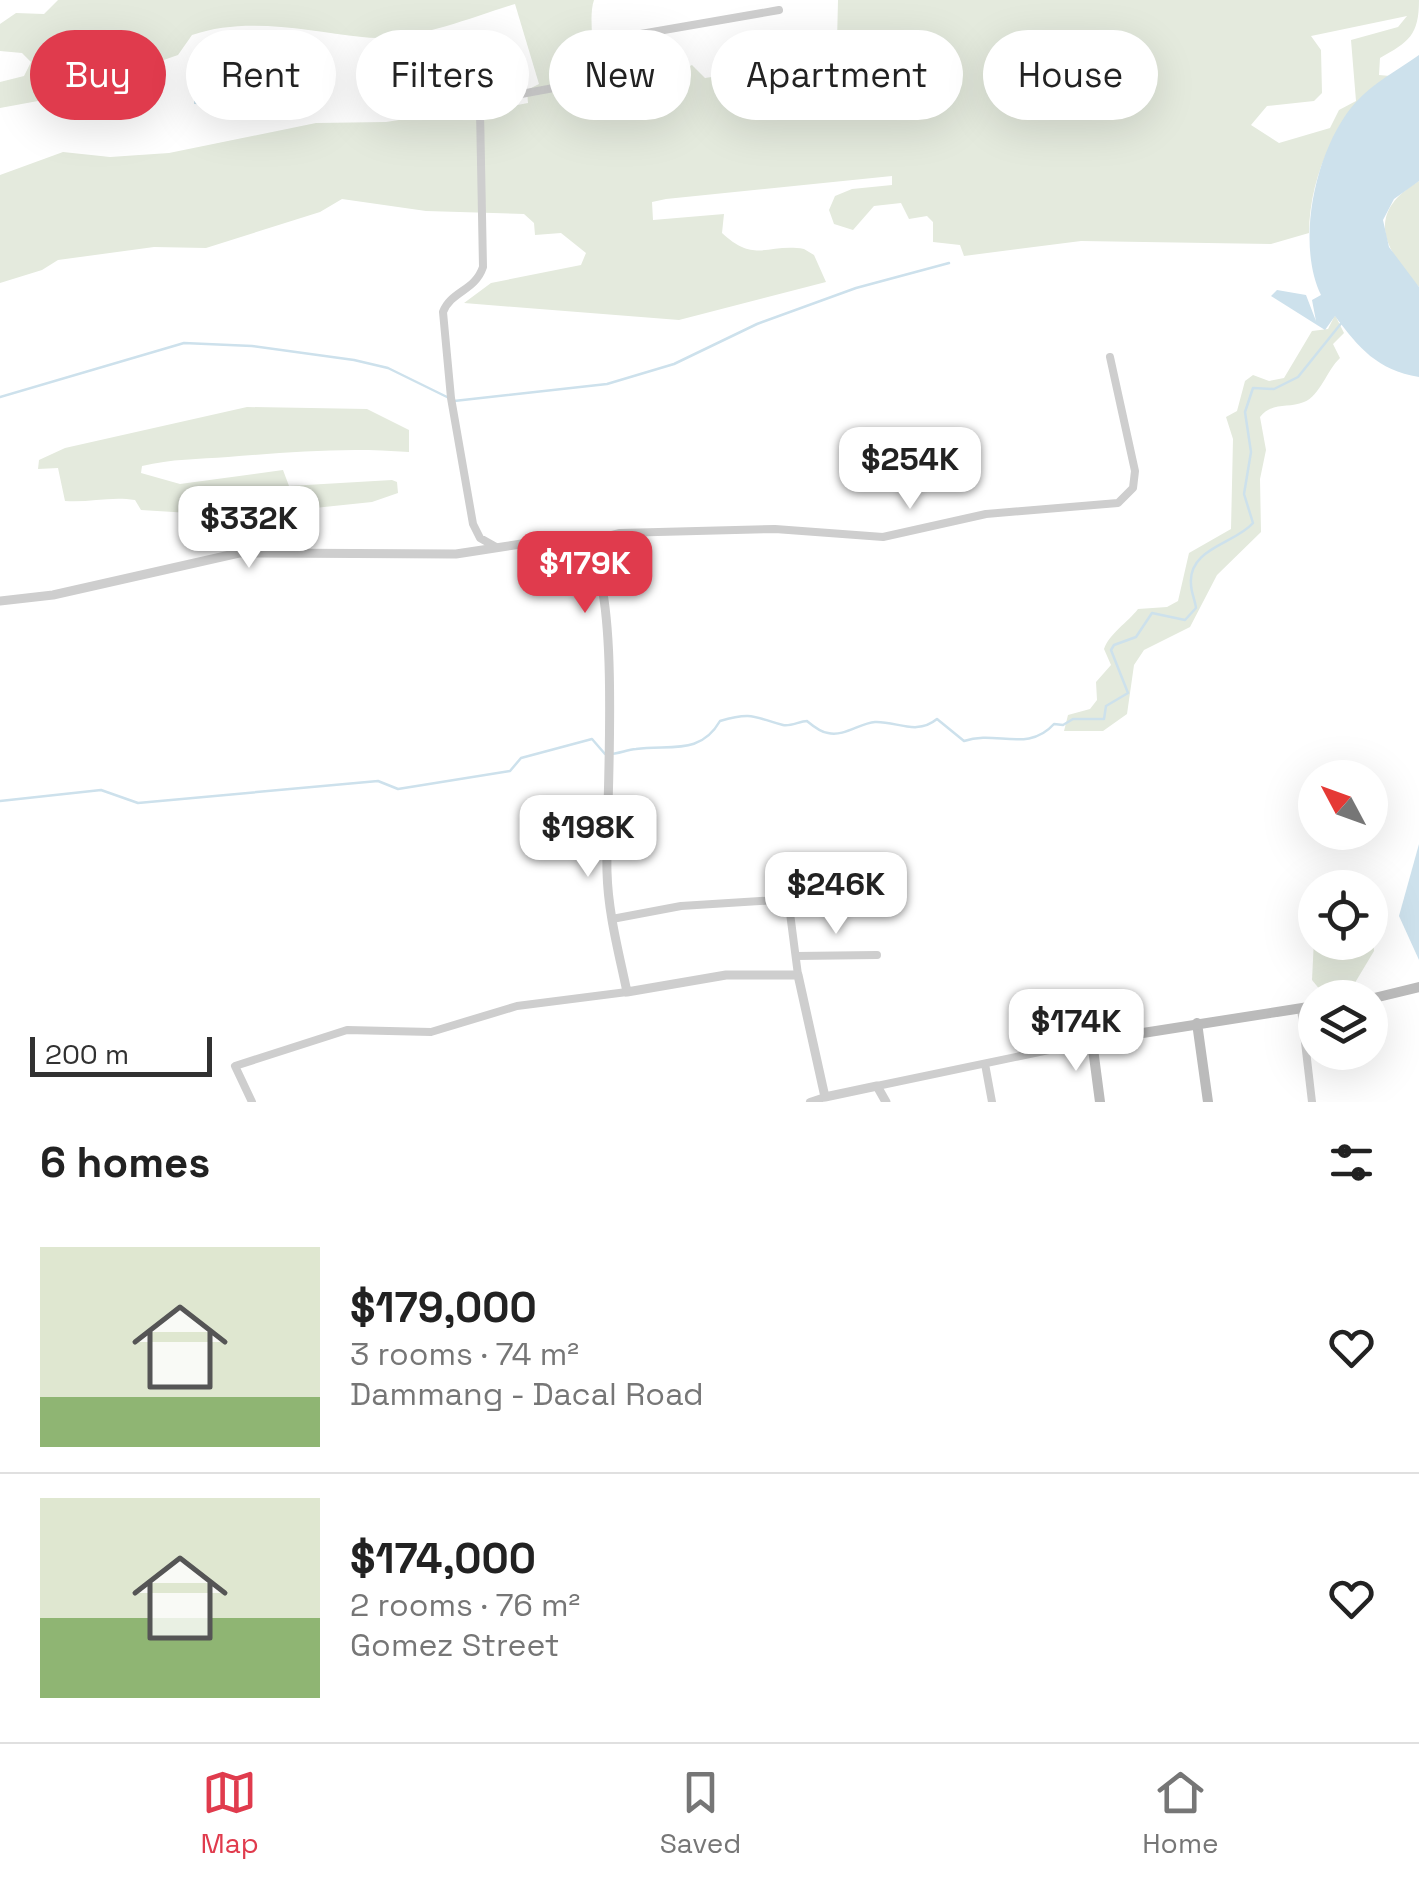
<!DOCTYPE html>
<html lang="en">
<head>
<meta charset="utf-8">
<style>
	:root { --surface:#fff; --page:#f6f6f6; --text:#222; --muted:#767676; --line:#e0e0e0; --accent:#e03b4d }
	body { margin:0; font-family:"Space Grotesk",sans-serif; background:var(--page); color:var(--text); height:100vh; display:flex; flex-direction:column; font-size:38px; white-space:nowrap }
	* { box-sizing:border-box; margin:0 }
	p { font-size:32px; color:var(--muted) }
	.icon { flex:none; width:55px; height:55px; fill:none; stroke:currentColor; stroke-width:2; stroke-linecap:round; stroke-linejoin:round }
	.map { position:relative; height:1102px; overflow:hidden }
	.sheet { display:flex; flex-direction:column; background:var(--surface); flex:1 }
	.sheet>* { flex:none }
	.guide { position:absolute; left:30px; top:30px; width:1360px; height:90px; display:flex; gap:20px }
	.needle { width:65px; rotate:311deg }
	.buttons { position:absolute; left:1298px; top:760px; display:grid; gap:20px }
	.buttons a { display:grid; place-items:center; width:90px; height:90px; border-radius:50%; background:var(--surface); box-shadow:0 10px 40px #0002; font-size:50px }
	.scale { position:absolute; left:30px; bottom:25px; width:182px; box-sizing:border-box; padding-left:10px; border:5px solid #313131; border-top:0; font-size:28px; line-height:35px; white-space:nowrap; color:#313131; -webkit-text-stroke:8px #fff; paint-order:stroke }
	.price { position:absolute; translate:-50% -85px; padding:0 22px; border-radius:20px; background:#fff; color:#222; font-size:32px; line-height:65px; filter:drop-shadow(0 2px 5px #0008) }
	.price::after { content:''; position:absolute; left:50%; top:60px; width:30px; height:22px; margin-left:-15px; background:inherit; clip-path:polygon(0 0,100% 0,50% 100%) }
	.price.active { background:var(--accent); color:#fff }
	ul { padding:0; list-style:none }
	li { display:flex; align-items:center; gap:30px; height:250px; padding:0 40px }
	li+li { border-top:2px solid var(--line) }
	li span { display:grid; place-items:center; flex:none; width:280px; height:200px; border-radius:0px; color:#555 }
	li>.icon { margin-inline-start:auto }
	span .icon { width:120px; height:120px; fill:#fffc; stroke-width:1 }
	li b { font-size:42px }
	h2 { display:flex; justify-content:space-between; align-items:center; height:120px; padding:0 40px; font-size:42px }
	.pill { padding:0 35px; border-radius:45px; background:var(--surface); box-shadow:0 10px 40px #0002; font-size:35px; line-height:90px }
	.pill.active { background:var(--accent); color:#fff }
	.tab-bar { display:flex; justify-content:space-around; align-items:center; height:140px; border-top:2px solid var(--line); background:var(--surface); font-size:28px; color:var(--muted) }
	.tab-bar a { display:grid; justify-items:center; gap:5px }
	.tab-bar .active { color:var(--accent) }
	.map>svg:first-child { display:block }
</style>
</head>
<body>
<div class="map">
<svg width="1419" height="1102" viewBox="0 0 1419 1102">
	<rect width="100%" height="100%" fill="#fff"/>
	<g fill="#e4eadd" fill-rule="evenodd">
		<path d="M58 0H594C590 12 592 26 592 39 593 99 616 125 674 94L678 72 692 65 705 78C758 70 788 69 837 42L838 0H1419C1419 35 1409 42 1380 58L1379 75 1390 76C1339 111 1310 171 1309 233L1271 244 1081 241 964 256 960 245 933 242V222L927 216 909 219 901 203 874 206 853 230 834 224 829 210 835 196 852 189 892 185V176L666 199 652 202 653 220 724 214 722 233C755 264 768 243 804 249L814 255 826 282 679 320 464 303 491 283 581 265 586 253 561 233 535 235 534 223 524 214 426 211 342 199 320 212 206 248 154 247 58 260 42 270 0 283V175L63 152 110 157 169 153 316 123 386 122 463 110 489 117 501 108 528 103 527 90 539 84 515 4C468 18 412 43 362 37 307 31 247 16 192 35L178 55 155 63 114 87 0 108V82L24 76 31 62 22 53 0 51V24L16 13 44 14ZM1407 16 1398 27 1351 40 1356 101 1339 110 1330 128 1279 143 1251 125 1267 106 1314 101 1322 93 1321 50 1311 36Z"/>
		<path d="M1419 181V287C1383 248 1365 213 1419 181Z"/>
		<path d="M1335 315 1344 333 1333 344 1340 358C1327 370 1320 396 1304 402 1288 409 1273 401 1260 417L1266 450 1260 479 1261 532 1217 575 1190 627 1144 650 1134 665 1127 714 1103 731H1064L1068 715 1090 709 1097 700 1096 682 1111 665 1104 649C1109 634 1128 622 1138 609L1167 607 1178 601 1189 553 1231 529 1233 439 1226 417 1237 411 1245 381 1253 375 1269 381 1284 378 1312 331 1328 329Z"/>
		<path d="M247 407 367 409 409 430V452C347 447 289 452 228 457 199 459 171 459 142 466L141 473 180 484 283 470 289 486 392 480 397 482 398 493 372 502 238 516 141 510 135 500C110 496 89 503 65 501L58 468 38 469 39 460 65 448Z"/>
		<polygon points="1315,919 1315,942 1373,939 1374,951 1353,986 1321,991 1312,980"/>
	</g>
	<g fill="#cde1ec">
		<path d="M1419 55V181L1394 199 1383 220 1389 247 1419 287V377C1377 370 1359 348 1335 316L1325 330 1271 296 1277 290 1306 295 1316 321 1312 300 1321 295C1295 242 1316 146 1356 102 1373 83 1398 70 1419 55Z"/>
		<polygon points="276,62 299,64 301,93 264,99 260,66"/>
		<polygon points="241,83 251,101 249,107 194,104 194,95"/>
		<polygon points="1419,844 1419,960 1399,916"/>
	</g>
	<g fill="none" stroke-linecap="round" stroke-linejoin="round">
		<g stroke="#cde1ec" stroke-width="2.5">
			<polyline points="0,397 184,343 252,346 354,360 388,368 447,397"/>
			<polyline points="454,401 607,384 674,364 757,324 856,288 949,263"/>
			<path d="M0 801 101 790 138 803 378 781 398 789 510 771 521 758 592 739 605 754C617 755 625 750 636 749 669 744 700 756 720 721 754 711 755 718 783 725 790 727 800 721 807 721 813 726 820 732 828 733 844 737 860 723 875 722 897 721 916 736 937 719L964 741C996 730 1028 753 1054 724L1063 725 1073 719H1104L1106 706 1128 693 1111 650 1114 645 1136 637 1152 613 1185 620 1196 608C1195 600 1191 592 1191 584 1188 548 1235 544 1253 523L1244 494 1251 452 1245 412 1253 388 1274 389 1298 377 1343 321"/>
		</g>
		<g stroke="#cecece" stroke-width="8">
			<polyline points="584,542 620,533 775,529 883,537 986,514 1118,503 1133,488 1135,471 1110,357"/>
			<path d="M496 547 480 538 473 524 451 398 443 312C451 291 475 291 483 267L480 110 494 99 603 79C621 68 618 46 635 35L779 10"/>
			<polyline points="612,919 681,906 778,900 790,913 798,975"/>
			<polyline points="796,956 877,955"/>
			<polyline points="1301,1008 1312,1102"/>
			<polyline points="985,1064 992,1102"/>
			<polyline points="877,1086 1092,1041"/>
			<polyline points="252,1102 235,1066 347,1030 431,1032 517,1006 627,992"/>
			<polyline points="810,1102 825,1097"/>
		</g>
		<path stroke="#cecece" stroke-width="9" d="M0 601 53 595 239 553 456 554 554 539 584 542C624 579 605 811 607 872 608 913 619 953 627 992L726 975H798L825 1097 877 1086 886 1102"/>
		<g stroke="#bbb" stroke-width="10">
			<polyline points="1370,999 1419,987"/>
			<polyline points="1197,1023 1208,1102"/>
			<polyline points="1100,1102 1092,1041 1315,1006"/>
		</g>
	</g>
</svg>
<div class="buttons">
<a><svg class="needle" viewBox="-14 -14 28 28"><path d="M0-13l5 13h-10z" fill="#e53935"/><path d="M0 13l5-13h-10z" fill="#767676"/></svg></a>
<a><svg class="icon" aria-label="locate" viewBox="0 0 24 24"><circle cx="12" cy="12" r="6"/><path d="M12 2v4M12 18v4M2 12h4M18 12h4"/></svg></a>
<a><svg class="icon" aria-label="layers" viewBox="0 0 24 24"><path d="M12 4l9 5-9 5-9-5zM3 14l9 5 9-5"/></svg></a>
</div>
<div class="scale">200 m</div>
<b class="price" style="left:910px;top:512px">$254K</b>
<b class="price" style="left:249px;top:571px">$332K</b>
<b class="price active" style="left:585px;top:616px">$179K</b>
<b class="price" style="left:588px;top:880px">$198K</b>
<b class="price" style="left:836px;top:937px">$246K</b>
<b class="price" style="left:1076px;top:1074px">$174K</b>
<div class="guide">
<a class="pill active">Buy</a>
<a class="pill">Rent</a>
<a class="pill">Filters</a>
<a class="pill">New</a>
<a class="pill">Apartment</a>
<a class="pill">House</a>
</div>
</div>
<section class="sheet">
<h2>6 homes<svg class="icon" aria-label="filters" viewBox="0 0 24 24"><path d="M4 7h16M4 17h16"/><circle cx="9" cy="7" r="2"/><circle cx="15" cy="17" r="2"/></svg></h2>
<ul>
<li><span style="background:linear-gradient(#dfe7d0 75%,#8fb573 0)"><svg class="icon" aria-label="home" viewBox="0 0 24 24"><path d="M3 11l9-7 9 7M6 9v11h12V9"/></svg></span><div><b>$179,000</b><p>3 rooms · 74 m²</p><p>Dammang - Dacal Road</p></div><svg class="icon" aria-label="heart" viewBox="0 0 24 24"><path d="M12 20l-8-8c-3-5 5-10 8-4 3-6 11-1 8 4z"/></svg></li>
<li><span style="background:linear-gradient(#dfe7d0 60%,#8fb573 0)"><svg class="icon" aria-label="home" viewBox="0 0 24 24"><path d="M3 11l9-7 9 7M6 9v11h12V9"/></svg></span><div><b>$174,000</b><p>2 rooms · 76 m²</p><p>Gomez Street</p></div><svg class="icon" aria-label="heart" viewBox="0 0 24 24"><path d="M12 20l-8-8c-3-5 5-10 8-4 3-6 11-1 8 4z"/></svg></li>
</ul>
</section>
<nav class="tab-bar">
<a class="active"><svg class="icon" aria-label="map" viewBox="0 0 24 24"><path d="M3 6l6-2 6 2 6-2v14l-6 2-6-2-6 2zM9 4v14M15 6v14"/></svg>Map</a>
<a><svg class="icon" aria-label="saved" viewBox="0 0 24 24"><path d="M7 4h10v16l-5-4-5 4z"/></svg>Saved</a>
<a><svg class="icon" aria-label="home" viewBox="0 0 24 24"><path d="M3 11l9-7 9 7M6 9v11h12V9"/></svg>Home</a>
</nav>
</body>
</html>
